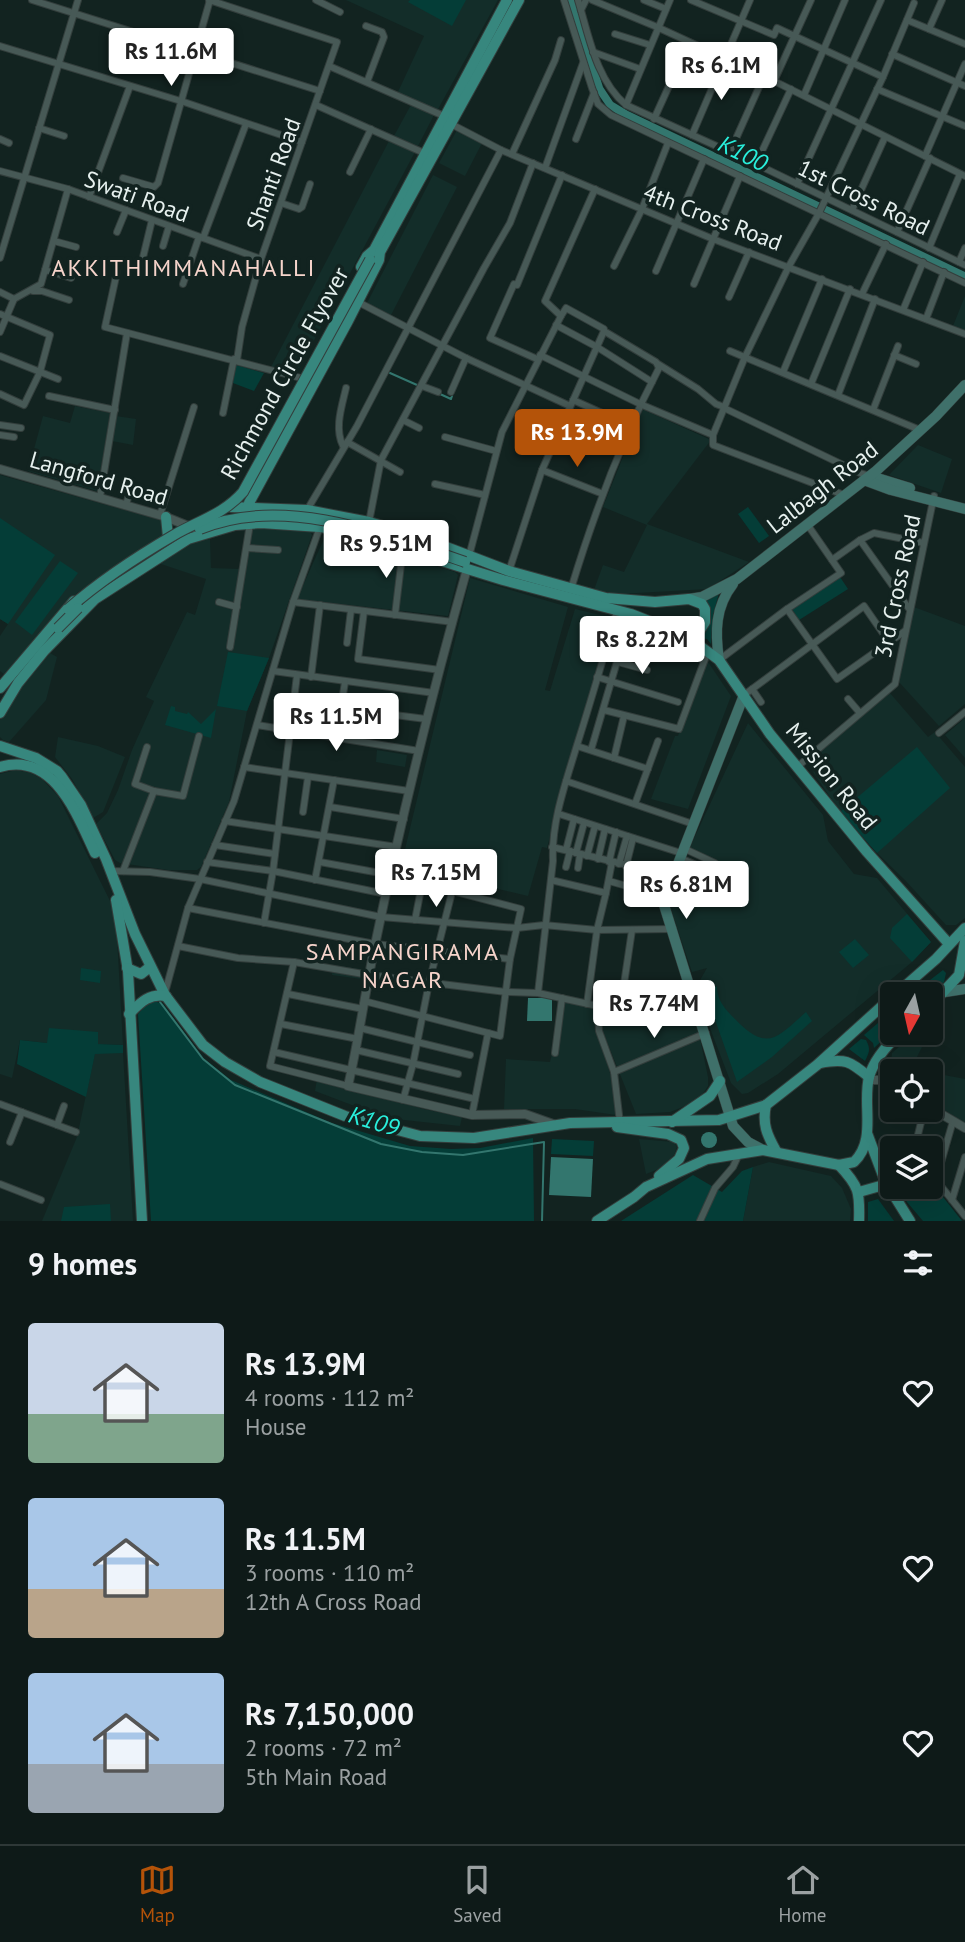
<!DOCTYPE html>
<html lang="en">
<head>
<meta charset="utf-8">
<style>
	:root { --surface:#0e1a18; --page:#1c2725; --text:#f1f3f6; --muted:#9ba1a2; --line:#2e3837; --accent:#b45309 }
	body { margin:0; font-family:"PT Sans",sans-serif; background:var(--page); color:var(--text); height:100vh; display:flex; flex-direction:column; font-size:26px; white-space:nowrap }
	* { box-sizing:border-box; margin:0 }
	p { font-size:23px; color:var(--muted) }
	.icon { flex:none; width:38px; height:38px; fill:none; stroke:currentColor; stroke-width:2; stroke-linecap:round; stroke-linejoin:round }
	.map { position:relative; height:1221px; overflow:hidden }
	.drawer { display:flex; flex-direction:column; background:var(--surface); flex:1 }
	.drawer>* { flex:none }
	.needle { width:46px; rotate:188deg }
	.controls { position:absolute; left:880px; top:982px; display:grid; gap:14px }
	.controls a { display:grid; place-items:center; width:63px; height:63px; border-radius:7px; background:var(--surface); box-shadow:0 7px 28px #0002,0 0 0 2px var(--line); font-size:35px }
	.price { position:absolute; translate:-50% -60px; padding:0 16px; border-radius:7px; background:#fff; color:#222; font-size:23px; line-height:46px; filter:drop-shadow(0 2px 4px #0008) }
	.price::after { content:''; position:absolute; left:50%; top:42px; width:21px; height:16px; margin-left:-10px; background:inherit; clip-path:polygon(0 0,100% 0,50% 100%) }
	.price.on { background:var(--accent); color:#fff }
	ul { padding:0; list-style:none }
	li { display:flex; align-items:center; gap:21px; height:175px; padding:0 28px }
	li span { display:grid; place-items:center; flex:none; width:196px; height:140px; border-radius:7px; color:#555 }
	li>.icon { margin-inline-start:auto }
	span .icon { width:84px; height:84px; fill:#fffc; stroke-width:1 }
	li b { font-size:30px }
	h2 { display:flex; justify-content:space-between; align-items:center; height:84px; padding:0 28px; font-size:30px }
	.menu { display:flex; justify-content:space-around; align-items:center; height:98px; border-top:2px solid var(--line); background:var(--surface); font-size:19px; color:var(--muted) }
	.menu a { display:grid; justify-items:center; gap:4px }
	.menu .on { color:var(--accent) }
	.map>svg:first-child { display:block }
</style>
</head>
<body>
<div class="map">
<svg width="965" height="1221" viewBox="0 0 965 1221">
	<rect width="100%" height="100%" fill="#122320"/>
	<g fill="#132d29">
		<polygon points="346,0 498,0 437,111 397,94 424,36"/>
		<polygon points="412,103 435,113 418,146 394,136"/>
		<polygon points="457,130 482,143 465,176 439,163"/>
		<polygon points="389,141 415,152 297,372 271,367"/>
		<polygon points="433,175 457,187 391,315 367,303"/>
		<polygon points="965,296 965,331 953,326"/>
		<polygon points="75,406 110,413 97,491 28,471 43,416 70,423"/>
		<polygon points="642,409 711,440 647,524 749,562 708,589 619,594 594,590 603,565 624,572 647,525 603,507"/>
		<polygon points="116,416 136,419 133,445 112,441"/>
		<polygon points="918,445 952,459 941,493 889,475"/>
		<polygon points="0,475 163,521 164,534 77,593 4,674 0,671 0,636 8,624 0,619"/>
		<polygon points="246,528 310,532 312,535 269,658 247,711 229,802 201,867 197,870 168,870 120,863 115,860 96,824 107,813 118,790 132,750 154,701 146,697 187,612 195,615 206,579 158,563 185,545 210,539 211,568 240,569"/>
		<polygon points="327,532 455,572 458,575 448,616 297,599"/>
		<polygon points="470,578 568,607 545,690 550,691 575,609 613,618 572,751 547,848 542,847 528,896 401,866"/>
		<polygon points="914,607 965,626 965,704 939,726 899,682"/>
		<polygon points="50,653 57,657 46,700 9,742 3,740 0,737 0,717 19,686"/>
		<polygon points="706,659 731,696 688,809 651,799 675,736 678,736 699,672"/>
		<polygon points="889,692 928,737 935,732 965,767 965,918 956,925 946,925 905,880 877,853 840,812 807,763"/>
		<polygon points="965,718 965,758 945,735"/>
		<polygon points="748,723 823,815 828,841 854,874 877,878 931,942 912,962 778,1074 748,1093 742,1094 731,1083 695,989 707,968 692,972 668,901 684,860 712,874 718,863 689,849"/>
		<polygon points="58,737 98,746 125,757 103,812 93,818 72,779 55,757"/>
		<polygon points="377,750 407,755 405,767 376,762"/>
		<polygon points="16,770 31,773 42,779 58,796 111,903 117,937 123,1045 97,1044 98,1032 47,1043 20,1040 12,1078 0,1074 0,774"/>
		<polygon points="333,965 422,978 421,987 332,975"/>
		<polygon points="564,1002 596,1009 598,1031 612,1080 616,1115 575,1109 504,1109 506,1059 550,1062"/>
		<polygon points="601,1011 638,1017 695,1014 708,1077 708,1086 702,1095 688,1105 670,1112 636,1114 603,1032 600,1019"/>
		<polygon points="915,1033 929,1033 914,1063 939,1074 965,1079 965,1123 931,1102 931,1071 892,1071 892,1075 890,1072 892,1053"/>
		<polygon points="95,1053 123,1053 133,1221 42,1221 77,1137"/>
		<polygon points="317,1079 424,1109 462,1117 460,1126 395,1119 365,1110 315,1091"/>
		<polygon points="639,1139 674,1142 677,1147 674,1155 661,1168 646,1174"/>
		<polygon points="769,1162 831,1176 842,1188 851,1209 850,1221 743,1221 753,1167"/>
	</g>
	<g fill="#043d37">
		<polygon points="410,0 466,0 452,26 408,2"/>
		<polygon points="236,365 264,373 254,391 233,383"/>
		<polygon points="748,507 769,536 759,543 738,514"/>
		<polygon points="0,518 55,555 8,624 0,619"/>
		<polygon points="60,561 78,573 32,635 15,622"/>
		<polygon points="840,577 848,589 799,620 792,609"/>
		<path d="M719 593 713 615 711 644 707 639 699 638C712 626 706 616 702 601Z"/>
		<polygon points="228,652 269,658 247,711 217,706"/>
		<polygon points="171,706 175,707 175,711 187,714 188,712 201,724 216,709 211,738 165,725"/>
		<polygon points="917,747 950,788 877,853 840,812"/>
		<polygon points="907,914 931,942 912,962 890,938 892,928"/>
		<polygon points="855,939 869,955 853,968 839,952"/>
		<polygon points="81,968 101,971 100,983 80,980"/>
		<polygon points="943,970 946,973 944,982 931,996 912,994"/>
		<path d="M717 986C717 1001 725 1009 735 1019 767 1052 776 1039 806 1012L812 1021 772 1057 737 1082 706 994Z"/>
		<polygon points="151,1000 163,1004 203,1058 231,1080 332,1123 410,1146 451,1149 480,1148 533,1138 534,1221 151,1221 138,1014"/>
		<polygon points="892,1011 892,1031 874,1048 873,1043 864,1035"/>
		<polygon points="49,1028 98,1032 98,1044 123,1045 123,1053 95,1054 86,1097 17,1064 20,1040 47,1043"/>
		<path d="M861 1039 866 1040C871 1049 869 1053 865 1061L849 1049Z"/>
		<polygon points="552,1139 594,1141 593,1156 551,1154"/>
		<polygon points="753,1167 743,1221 621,1221 693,1175 722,1192 742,1171"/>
		<polygon points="931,1182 962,1221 923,1221 907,1202 899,1187 931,1186"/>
		<polygon points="878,1199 894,1221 868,1221 868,1202"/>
		<polygon points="110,1204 111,1221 61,1221 64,1207"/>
	</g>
	<g fill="#33766e">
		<polygon points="566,0 575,0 603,87 613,102 628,111 965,272 965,280 621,117 607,107 596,91"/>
		<polygon points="528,998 552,998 552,1021 527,1021"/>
		<circle cx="709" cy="1140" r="8"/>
		<polygon points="551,1157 593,1159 591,1197 549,1195"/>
	</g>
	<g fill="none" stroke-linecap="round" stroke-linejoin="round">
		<g stroke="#33766e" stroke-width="2">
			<polyline points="390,373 417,385"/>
			<polyline points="440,394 451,399 452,396"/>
			<polyline points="160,1002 203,1059 235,1085 381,1144 422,1152 463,1155 544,1142 542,1221"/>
		</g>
		<defs>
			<g id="minor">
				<polyline points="32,0 320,91"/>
				<polyline points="209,0 337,42 261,259 242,327 237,360"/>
				<polyline points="316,0 340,12"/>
				<polyline points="564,0 592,88 598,104 611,115 965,283"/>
				<path d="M578 0C589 36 596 80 626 105L756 164 965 265"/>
				<polyline points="592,0 657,27 774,81 965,176"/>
				<polyline points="644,0 666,9"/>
				<polyline points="691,0 774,35 777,28 883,77"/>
				<polyline points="581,10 586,0"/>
				<polyline points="907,20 965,44"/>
				<polyline points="366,26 382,32 384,37 367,82"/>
				<polyline points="929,29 942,0"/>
				<polyline points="615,34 650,45"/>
				<polyline points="0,46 184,102 302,142"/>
				<polyline points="593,52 640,69"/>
				<polyline points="892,54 965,86"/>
				<polyline points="329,66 444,116"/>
				<polyline points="774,81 811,0"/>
				<polyline points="877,89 965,126"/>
				<polyline points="804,95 845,0"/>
				<polyline points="316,105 424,153"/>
				<polyline points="626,105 670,0"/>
				<polyline points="654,119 689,42"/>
				<polyline points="451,124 501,150 713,239 965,334"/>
				<polyline points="39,128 64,136"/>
				<polyline points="692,135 750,0"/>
				<polyline points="0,139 9,143"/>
				<polyline points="576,139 594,93"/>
				<polyline points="730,152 764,76"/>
				<polyline points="512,154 555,60 561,40"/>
				<polyline points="925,156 965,64"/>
				<polyline points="756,164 791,89"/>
				<polyline points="545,168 583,63"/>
				<polyline points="0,171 68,189 261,259"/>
				<polyline points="350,172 371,129"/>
				<polyline points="123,178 154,187 158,183 210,0"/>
				<polyline points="797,184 881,0"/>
				<polyline points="89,197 130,86"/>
				<polyline points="281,203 299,209 302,207 310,184"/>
				<polyline points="852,210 885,137"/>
				<polyline points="117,232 126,210"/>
				<polyline points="897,232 930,158"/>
				<polyline points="203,238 246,124"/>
				<polyline points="54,241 76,247"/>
				<polyline points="163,246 169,226"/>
				<polyline points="929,248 960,174"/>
				<polyline points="0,258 78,0"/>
				<polyline points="959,262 965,248"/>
				<polyline points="614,266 642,209 668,143"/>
				<polyline points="45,270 71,278"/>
				<polyline points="656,271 704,159"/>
				<polyline points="117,272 105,327 301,378"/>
				<polyline points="139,274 152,220"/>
				<polyline points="183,284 199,237"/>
				<polyline points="694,284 740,176"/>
				<polyline points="33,291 42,291 69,300"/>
				<polyline points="0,292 14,299"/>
				<polyline points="862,294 886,244"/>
				<polyline points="729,297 749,252"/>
				<polyline points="358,302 466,358 570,406"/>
				<polyline points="903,310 923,262"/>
				<polyline points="0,314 50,335 40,372 24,405 0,394"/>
				<path d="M561 316 566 308 604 329V331L656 362 659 368C622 439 594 513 571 589"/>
				<polyline points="926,319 944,272"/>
				<polyline points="556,325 597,347 652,382"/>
				<polyline points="0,332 14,299 41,284 68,189"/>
				<polyline points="730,351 920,430"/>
				<polyline points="540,355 640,404 713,435"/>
				<polyline points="894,355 916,364"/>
				<polyline points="0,356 58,379"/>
				<polyline points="537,359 490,338 514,284 517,285 562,175"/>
				<polyline points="658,364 698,389 716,404 724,407"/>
				<polyline points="783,372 822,279"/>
				<polyline points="811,384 850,289"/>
				<polyline points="422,386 438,392"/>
				<polyline points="451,392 466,358"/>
				<polyline points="838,395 875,299"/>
				<polyline points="49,396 115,410"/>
				<polyline points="573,400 631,426"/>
				<polyline points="724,408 860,473 870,476"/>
				<polyline points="873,410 898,346"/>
				<polyline points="223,413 234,359"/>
				<polyline points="403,420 419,428"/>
				<polyline points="0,425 21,428"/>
				<polyline points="0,435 14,437"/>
				<polyline points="445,437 496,451"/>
				<polyline points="347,442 400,472"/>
				<path d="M343 446C334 428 342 406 346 388"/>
				<polyline points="542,470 603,494"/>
				<polyline points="435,484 485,495"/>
				<polyline points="844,495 713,445 713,435 745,357 789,266 818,215 883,77 914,3"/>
				<polyline points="100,497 127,333"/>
				<polyline points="126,505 132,483"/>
				<polyline points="307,510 357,426 501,150"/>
				<polyline points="160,515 194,407"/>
				<polyline points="369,522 381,460 484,268 510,223 533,163"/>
				<polyline points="860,540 910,610"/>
				<polyline points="247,548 278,550"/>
				<polyline points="469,556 502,432 561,316 545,301 595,189"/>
				<polyline points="832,560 860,540 874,533 924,543"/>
				<polyline points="509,571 542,470 604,331"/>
				<polyline points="219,602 237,607"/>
				<polyline points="293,602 453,622"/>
				<polyline points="787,609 837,679 905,631"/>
				<polyline points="364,611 358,659 440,670"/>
				<polyline points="395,615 403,548"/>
				<polyline points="347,643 351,610"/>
				<polyline points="230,647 250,524"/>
				<polyline points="719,660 787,609 841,573 807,524"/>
				<polyline points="618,662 647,670"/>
				<polyline points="273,671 434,693"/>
				<polyline points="311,677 320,605"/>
				<polyline points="597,677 678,702"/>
				<polyline points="752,689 761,702"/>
				<polyline points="744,695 864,606 889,642"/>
				<polyline points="848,699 860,713"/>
				<polyline points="293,702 426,719"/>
				<polyline points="341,707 345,682"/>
				<polyline points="604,710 679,729 708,651"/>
				<polyline points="257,725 419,751"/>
				<polyline points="939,733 965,712"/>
				<polyline points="577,746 648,769"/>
				<polyline points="591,750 631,614"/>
				<polyline points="614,758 624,716"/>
				<polyline points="244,767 409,791"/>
				<polyline points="797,767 895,684 934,496"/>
				<polyline points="566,781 693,824"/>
				<polyline points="154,791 183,796 199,736"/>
				<polyline points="635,804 658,741"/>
				<polyline points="330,807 404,819"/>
				<polyline points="303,812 308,777"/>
				<polyline points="559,814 681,853"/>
				<polyline points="225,821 397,847"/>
				<polyline points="215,845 275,854"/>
				<polyline points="552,847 673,876 705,890"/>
				<polyline points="683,848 715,863"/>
				<polyline points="566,850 574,819"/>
				<polyline points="576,853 584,823"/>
				<polyline points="587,856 595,826"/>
				<polyline points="680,858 712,872"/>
				<polyline points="598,859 605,829"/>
				<polyline points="207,862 273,871 386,894"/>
				<polyline points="320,862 391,875 521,909 510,959 500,1036 364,1001"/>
				<polyline points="609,862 616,832"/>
				<polyline points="619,864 627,836"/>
				<polyline points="626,866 633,838"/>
				<polyline points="566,867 570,851"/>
				<polyline points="677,867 705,880"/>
				<polyline points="578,868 580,854"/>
				<polyline points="111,871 150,872 200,879 381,917 517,928 544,925 597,930 673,929"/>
				<polyline points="123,871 154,791 135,784 147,747"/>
				<polyline points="315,880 334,780"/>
				<polyline points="551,880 606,893 597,930 587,1004"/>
				<polyline points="609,881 665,897"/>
				<polyline points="606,893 612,862"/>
				<polyline points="188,908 375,944 510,959"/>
				<polyline points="415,920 422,884"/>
				<polyline points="264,923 273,871 297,675"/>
				<polyline points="178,946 238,958 294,962 369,975 506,992 538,993 639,1015 698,1012"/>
				<polyline points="294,962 270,1066 348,1086"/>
				<polyline points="163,990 166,989 188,908 234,801 293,602 320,527"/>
				<path d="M538 993 553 861C551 822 566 782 577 745 591 701 604 656 617 611"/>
				<polyline points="288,994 363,1009"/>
				<polyline points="598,1006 599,1031 614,1072 620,1123"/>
				<polyline points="620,1011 632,930"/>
				<polyline points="281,1024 358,1039"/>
				<polyline points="360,1028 470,1055"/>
				<polyline points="356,1050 458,1074"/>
				<polyline points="274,1052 475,1099"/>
				<polyline points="555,1053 562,998"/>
				<polyline points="614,1072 706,1033"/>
				<polyline points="403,1100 413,1064 429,983 452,892"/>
				<polyline points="0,1104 76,1132"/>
				<polyline points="472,1115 488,1033"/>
				<polyline points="953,1121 936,1180 965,1216"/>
				<polyline points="57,1125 64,1106"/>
				<polyline points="10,1142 22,1112"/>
				<polyline points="915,1147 924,1110"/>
				<polyline points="0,1184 41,1200"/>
				<polyline points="952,1200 965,1157"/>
				<polyline points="700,1221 715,1188 733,1167 739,1154"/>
			</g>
			<g id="tertiary">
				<polyline points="0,469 166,517 193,528"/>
				<path d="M467 569C432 693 401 819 375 945 365 992 359 1039 348 1086L472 1115 525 1114 553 1124"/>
				<polyline points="869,1080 879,1080 892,1085"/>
				<polyline points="931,1108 965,1128"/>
			</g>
			<g id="secondary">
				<polyline points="874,477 910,488"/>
				<polyline points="864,480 891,490 965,509"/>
				<polyline points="689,599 702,597 737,579 876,471 936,416 965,385"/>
				<path d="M719 660C715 632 715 607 733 584"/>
				<polyline points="744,695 665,897 664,905 733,1126 748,1142 763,1150"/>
				<polyline points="945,992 965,989"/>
			</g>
			<g id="primary">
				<polyline points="361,267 367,256 374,250 507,0"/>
				<polyline points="231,507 307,510 369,522 415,535 509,571 606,598 655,602 689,599 702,604 705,609 705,622 698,633 684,635"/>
				<polyline points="166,517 168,537"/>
				<polyline points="242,524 249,503 348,321 379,260 380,252 519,0"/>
				<polyline points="0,688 74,601"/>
				<polyline points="0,713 18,683 44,651 95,599 188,539 235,525 261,523 320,527 345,531 503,580 631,614 672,630 693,641 719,660 770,734 867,852 949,944"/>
				<polyline points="0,746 36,758 57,771 62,777 81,805 106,859 135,934 165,995 203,1045 225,1062 260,1082 345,1116 420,1136 474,1138 570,1123 719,1120 766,1105"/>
				<path d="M0 767C54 751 77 815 95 853"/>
				<polyline points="116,900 128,971 142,1221"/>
				<polyline points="127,968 141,974 150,967"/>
				<polyline points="896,994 936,959 965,928"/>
				<polyline points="931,1005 959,975 965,941"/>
				<path d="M129 1014C140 1003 149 993 166 996"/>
				<path d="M820 1063C845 1058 850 1061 869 1077"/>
				<polyline points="672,1122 710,1096 720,1081"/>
				<polyline points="617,1127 668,1134 681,1140 684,1148 679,1159 659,1176"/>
				<polyline points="867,1133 885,1181 910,1221"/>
				<path d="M776 1151C767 1135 762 1124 766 1105L817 1065 892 997"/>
				<path d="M839 1165C859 1186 860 1192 859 1221"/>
				<polyline points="859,1192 887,1184"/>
				<path d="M597 1221 634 1197 646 1187 707 1159 763 1150 839 1165 854 1162C877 1140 862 1105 869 1077 874 1059 888 1044 901 1032"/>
			</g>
		</defs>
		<use href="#minor" stroke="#333e3c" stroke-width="8"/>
		<use href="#tertiary" stroke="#333e3c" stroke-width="10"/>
		<use href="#secondary" stroke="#333e3c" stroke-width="11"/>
		<use href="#primary" stroke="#333e3c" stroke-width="12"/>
		<use href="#minor" stroke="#475956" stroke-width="6"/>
		<use href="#tertiary" stroke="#475956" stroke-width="8"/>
		<use href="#secondary" stroke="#3f706a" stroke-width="10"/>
		<use href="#primary" stroke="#37877e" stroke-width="10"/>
		<defs>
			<g id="primary-bridge">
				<path d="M200 529C283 494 387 535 465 562"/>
				<path d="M68 609C100 581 138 556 174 535 198 521 224 514 243 492L370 260"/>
				<polyline points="58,628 78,608"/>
			</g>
		</defs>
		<use href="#primary-bridge" stroke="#333e3c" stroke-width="12" stroke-linecap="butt"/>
		<use href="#primary-bridge" stroke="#37877e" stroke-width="10"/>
	</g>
	<g text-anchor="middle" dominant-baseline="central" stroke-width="7" stroke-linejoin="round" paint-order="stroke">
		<g font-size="23" fill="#e6f0ee" stroke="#122320">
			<text transform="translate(273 174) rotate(-70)">Shanti Road</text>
			<text transform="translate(137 196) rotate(20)">Swati Road</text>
			<text transform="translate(864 197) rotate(26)">1st Cross Road</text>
			<text transform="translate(713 217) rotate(21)">4th Cross Road</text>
			<text transform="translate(284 373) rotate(-61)">Richmond Circle Flyover</text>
			<text transform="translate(99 478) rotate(16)">Langford Road</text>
			<text transform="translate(822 487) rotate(-38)">Lalbagh Road</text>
			<text transform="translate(897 586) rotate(-78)">3rd Cross Road</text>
			<text transform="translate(832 776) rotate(51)">Mission Road</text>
		</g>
		<g font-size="24" font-style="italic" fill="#29efdc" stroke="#122320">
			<text transform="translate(743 153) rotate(26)">K100</text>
			<text transform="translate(374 1121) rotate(17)">K109</text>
		</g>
		<g font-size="24" letter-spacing="2" fill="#f6d4cb" stroke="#122320">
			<text x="184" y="267">AKKITHIMMANAHALLI</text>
			<text x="403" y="951">SAMPANGIRAMA<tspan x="403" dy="28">NAGAR</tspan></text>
		</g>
	</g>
</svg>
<div class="controls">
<a><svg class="needle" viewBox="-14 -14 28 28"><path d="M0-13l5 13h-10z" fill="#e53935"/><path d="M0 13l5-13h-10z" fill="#9ba1a2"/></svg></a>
<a><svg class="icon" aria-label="locate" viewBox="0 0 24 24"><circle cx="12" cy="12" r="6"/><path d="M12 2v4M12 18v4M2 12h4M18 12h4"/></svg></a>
<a><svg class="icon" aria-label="layers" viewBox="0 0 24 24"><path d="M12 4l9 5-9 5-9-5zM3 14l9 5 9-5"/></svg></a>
</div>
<b class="price" style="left:171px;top:88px">Rs 11.6M</b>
<b class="price" style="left:721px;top:102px">Rs 6.1M</b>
<b class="price on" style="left:577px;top:469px">Rs 13.9M</b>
<b class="price" style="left:386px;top:580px">Rs 9.51M</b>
<b class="price" style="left:642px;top:676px">Rs 8.22M</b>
<b class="price" style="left:336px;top:753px">Rs 11.5M</b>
<b class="price" style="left:436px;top:909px">Rs 7.15M</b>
<b class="price" style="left:686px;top:921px">Rs 6.81M</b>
<b class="price" style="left:654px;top:1040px">Rs 7.74M</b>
</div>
<section class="drawer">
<h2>9 homes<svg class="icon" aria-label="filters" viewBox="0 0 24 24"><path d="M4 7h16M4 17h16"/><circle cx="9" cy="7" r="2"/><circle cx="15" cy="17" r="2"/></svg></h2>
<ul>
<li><span style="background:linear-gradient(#c9d6e8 65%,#7fa58c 0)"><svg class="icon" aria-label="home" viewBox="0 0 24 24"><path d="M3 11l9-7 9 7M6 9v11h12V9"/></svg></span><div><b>Rs 13.9M</b><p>4 rooms · 112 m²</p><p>House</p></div><svg class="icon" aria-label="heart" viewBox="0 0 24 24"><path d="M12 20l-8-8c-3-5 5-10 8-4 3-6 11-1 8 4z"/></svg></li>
<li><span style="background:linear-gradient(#a9c7e8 65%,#b9a48a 0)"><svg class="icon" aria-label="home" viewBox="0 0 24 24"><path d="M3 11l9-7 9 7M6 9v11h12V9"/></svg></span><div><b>Rs 11.5M</b><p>3 rooms · 110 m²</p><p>12th A Cross Road</p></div><svg class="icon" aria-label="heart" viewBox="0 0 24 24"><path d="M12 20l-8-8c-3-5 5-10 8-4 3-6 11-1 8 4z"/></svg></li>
<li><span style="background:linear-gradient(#a9c7e8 65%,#9aa5b1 0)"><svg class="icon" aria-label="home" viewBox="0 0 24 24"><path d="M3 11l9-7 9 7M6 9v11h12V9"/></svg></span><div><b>Rs 7,150,000</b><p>2 rooms · 72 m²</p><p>5th Main Road</p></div><svg class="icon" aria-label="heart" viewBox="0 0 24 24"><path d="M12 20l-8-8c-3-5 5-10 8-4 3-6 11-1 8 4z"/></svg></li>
</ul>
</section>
<nav class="menu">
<a class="on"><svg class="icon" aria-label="map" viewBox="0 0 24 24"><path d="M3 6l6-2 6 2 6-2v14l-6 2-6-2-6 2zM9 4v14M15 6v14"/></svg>Map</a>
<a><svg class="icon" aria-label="saved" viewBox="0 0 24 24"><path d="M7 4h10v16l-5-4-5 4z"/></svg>Saved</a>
<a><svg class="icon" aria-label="home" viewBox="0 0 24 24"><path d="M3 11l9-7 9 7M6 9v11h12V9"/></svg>Home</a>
</nav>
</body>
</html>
